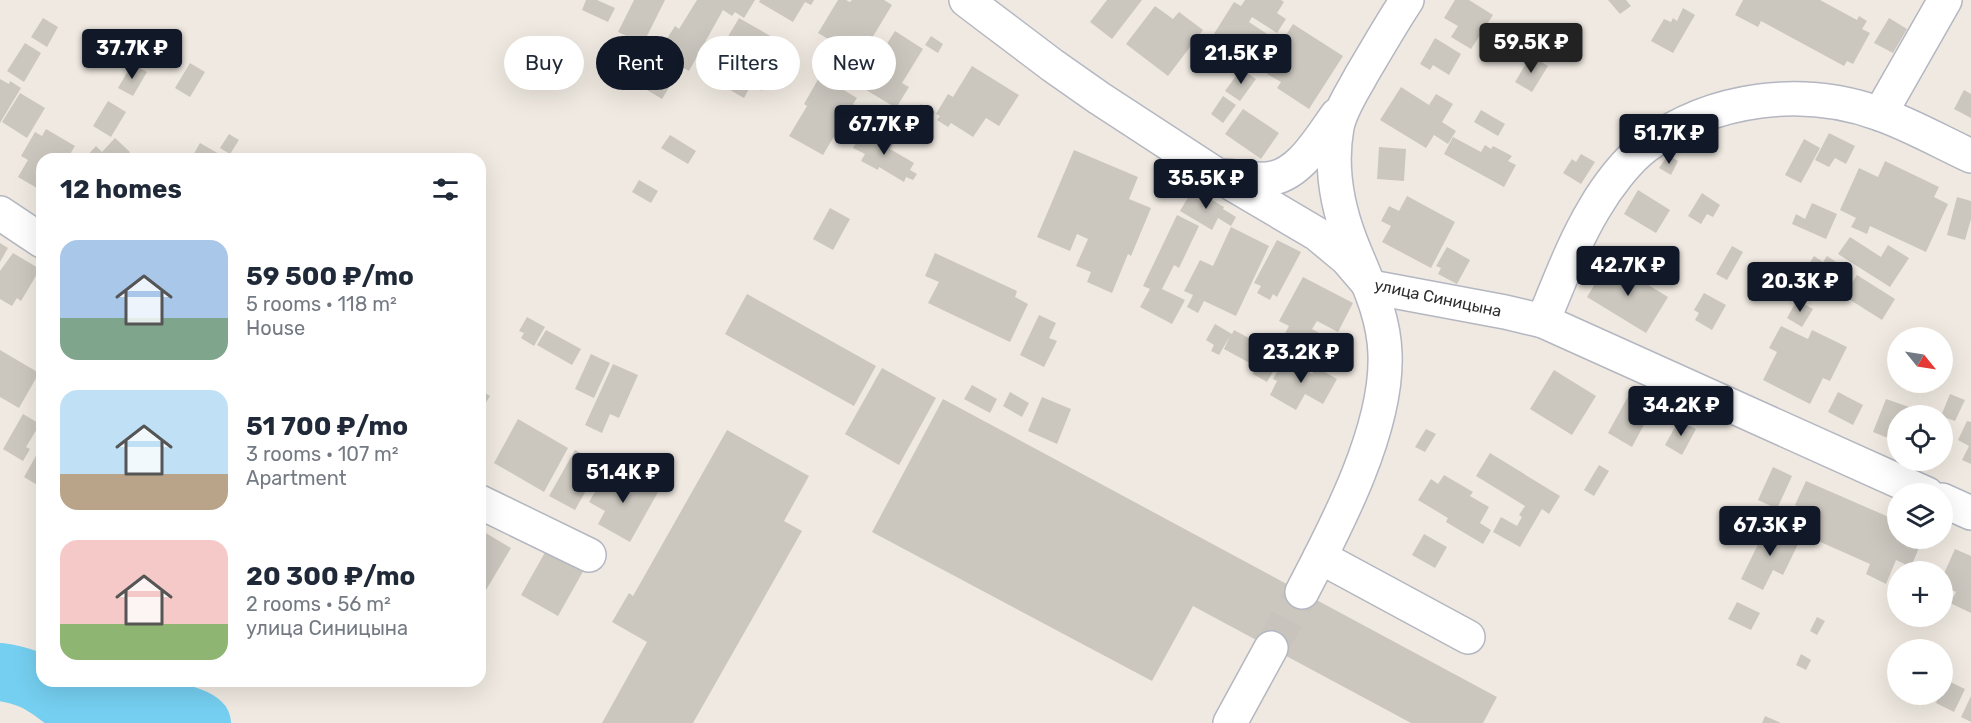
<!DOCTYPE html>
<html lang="en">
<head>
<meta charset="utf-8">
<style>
	:root { --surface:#fff; --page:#f2f2f3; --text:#1f2937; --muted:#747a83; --accent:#111827 }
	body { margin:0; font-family:Rubik,sans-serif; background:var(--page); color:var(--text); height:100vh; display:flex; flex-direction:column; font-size:22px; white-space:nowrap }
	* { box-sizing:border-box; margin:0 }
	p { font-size:20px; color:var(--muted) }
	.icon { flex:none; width:33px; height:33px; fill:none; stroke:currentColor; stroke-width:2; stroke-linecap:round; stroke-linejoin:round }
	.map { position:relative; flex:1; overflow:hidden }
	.panel { position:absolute; left:36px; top:153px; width:450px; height:534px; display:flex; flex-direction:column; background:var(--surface); border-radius:18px; box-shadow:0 6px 24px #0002 }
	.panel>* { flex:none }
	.banner { position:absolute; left:504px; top:36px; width:570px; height:54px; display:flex; gap:12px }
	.needle { width:39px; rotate:120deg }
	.fabs { position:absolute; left:1887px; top:327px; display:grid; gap:12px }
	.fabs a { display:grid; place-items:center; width:66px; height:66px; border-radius:50%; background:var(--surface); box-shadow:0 6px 24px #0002; font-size:30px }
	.price { position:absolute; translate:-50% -51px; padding:0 14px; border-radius:6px; background:var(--accent); color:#fff; font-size:20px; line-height:39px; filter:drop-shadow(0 2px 3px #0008) }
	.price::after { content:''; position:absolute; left:50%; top:36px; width:18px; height:14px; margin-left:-9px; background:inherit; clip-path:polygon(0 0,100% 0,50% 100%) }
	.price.on { background:#222; color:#fff }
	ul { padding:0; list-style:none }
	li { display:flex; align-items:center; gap:18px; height:150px; padding:0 24px }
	li span { display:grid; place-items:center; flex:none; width:168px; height:120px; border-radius:18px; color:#555 }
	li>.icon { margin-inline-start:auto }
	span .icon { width:72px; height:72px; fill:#fffc; stroke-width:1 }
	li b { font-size:26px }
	h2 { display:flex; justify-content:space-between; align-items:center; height:72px; padding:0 24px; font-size:26px }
	.pill { padding:0 21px; border-radius:27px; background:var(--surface); box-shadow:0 6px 24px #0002; font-size:21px; line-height:54px }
	.pill.on { background:var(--accent); color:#fff }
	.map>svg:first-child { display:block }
</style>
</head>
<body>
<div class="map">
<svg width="1971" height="723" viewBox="0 0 1971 723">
	<rect width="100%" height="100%" fill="#efe9e1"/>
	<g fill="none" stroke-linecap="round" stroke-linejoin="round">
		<path stroke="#75cff0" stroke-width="58" d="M0 672C14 674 32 679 44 687 61 697 71 711 92 714 123 718 180 703 202 723"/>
	</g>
	<g fill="#cbc7bf">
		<polygon points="586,0 597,0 615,8 608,22 582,10"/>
		<polygon points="634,0 665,0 643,44 618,32"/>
		<polygon points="697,0 755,0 744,18 735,12 732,16 723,10 689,71 658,53 675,26 679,29"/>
		<polygon points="760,0 814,0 811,5 805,2 793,22 759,2"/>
		<polygon points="838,0 846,0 850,2 852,0 884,0 892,5 860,58 818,33"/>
		<polygon points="1107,0 1142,0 1112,39 1090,22"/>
		<polygon points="1245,0 1281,0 1284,2 1277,13 1286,19 1277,33 1252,17 1249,22 1273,38 1266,50 1241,35 1236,41 1255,53 1254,56 1257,58 1250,70 1227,56 1222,64 1214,59 1223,44 1212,37 1234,2 1241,6"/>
		<polygon points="1455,0 1469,0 1493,15 1471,49 1451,37 1458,26 1444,18"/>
		<polygon points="1608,0 1626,0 1631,6 1620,14"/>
		<polygon points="1743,0 1820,0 1857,20 1859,16 1867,21 1862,29 1870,33 1853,64 1847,61 1844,66 1761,21 1758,27 1735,15"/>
		<polygon points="1155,6 1173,19 1179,12 1203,30 1168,76 1126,44"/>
		<polygon points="1683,8 1695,15 1673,53 1651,41 1664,19 1671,22 1673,18 1677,21"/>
		<polygon points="43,18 58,27 47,47 31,37"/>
		<polygon points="739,18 788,46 762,91 751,85 744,98 702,74 710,60 713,62"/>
		<polygon points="1889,18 1907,29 1893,53 1874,43"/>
		<polygon points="1293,24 1343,56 1309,109 1277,88 1281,82 1267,74 1273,65 1269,62"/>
		<polygon points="895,31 923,49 902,83 909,87 896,108 863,88 872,73 870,71"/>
		<polygon points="931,36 943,44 938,53 925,45"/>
		<polygon points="1435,38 1461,54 1449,75 1433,65 1430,70 1420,64"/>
		<polygon points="25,43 41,53 24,82 7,71"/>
		<polygon points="1531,55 1548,66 1532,92 1515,82"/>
		<polygon points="662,60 672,66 668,72 676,76 662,99 637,84 648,65 656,70"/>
		<polygon points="190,63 205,72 190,97 175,88"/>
		<polygon points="132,64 147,72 133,96 118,88"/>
		<polygon points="972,66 1019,95 999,126 986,118 973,137 951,123 948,127 937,120 940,116 936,114 948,94 953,97"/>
		<polygon points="1241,69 1256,79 1240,101 1225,91"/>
		<polygon points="820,76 857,98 853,104 867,112 856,131 842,123 823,155 789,136 807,106 804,104"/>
		<polygon points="0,79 9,84 10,81 21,88 0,123"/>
		<polygon points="1401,87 1429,105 1436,94 1453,104 1442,122 1456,131 1448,144 1434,135 1426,148 1380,120"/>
		<polygon points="1964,90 1971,94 1971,118 1954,109"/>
		<polygon points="20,93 45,108 27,138 2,122"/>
		<polygon points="1223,96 1236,105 1223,123 1211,114"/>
		<polygon points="108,101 126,112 111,137 93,126"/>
		<polygon points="921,104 935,112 927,127 918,122 922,115 916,112"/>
		<polygon points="1243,109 1279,133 1261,159 1225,134"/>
		<polygon points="1481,110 1505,124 1498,136 1474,122"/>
		<polygon points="46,129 75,146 67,159 42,159 42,191 18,177 28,160 21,156 35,132 42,136"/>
		<polygon points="872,130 894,143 890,149 914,163 910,170 917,174 913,180 906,177 904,182 879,167 878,170 861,161 865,154 853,148 863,132 869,136"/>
		<polygon points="1829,133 1855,146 1846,164 1835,158 1829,167 1815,160"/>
		<polygon points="229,134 239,140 230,154 220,148"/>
		<polygon points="670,135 696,151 688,164 661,148"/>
		<polygon points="1453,137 1481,152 1485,145 1491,149 1493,146 1512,156 1508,161 1516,165 1504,187 1444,154"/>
		<polygon points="115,138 130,152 124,159 84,159 96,146 102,152"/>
		<polygon points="1804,139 1820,148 1801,183 1785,175"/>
		<polygon points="200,143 228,159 191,159"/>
		<polygon points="1379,147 1406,149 1404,181 1377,179"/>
		<polygon points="1074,150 1138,177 1129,199 1151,208 1131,256 1128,254 1112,293 1087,282 1091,272 1076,266 1088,239 1077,234 1070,251 1037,237"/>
		<polygon points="1581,154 1595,162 1581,184 1563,173 1572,159 1576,162"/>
		<polygon points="1668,155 1678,161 1671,175 1659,168"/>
		<polygon points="1885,161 1939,187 1934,197 1948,204 1926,252 1870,226 1867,234 1851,227 1856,218 1840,210 1859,168 1878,177"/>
		<polygon points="639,180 658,191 651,203 632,192"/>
		<polygon points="1193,189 1224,207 1223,209 1236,217 1231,226 1218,218 1212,230 1180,211"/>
		<polygon points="1638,190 1670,210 1656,233 1624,214"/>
		<polygon points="1702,193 1720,205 1713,217 1707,214 1701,224 1688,216"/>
		<polygon points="1407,196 1455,222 1431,268 1382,242 1391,226 1381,221 1389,206 1399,211"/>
		<polygon points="1957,197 1971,201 1971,219 1965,240 1947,235"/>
		<polygon points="1812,203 1837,214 1826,239 1792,224 1796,214 1805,219"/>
		<polygon points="830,208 850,219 833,250 813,239"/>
		<polygon points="1177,215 1199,226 1179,268 1174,265 1162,289 1185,300 1172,324 1140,307 1150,289 1143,286"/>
		<polygon points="1231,227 1269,246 1236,316 1204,301 1198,313 1187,307 1193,295 1184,291 1200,260 1213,266"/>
		<polygon points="1850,237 1881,257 1888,245 1909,258 1890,287 1838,254"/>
		<polygon points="1277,240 1301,252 1277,297 1273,294 1270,300 1257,293 1261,286 1254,283"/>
		<polygon points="0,243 8,248 0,262"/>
		<polygon points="1732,246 1743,252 1727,280 1716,274"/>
		<polygon points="1447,247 1470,260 1457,284 1438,274 1441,268 1436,266"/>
		<polygon points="13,253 40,269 21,301 17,298 12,306 0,299 0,271"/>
		<polygon points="935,253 1017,291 1015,297 1028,304 1010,342 928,303 939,282 925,276"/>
		<polygon points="1814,256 1823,262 1827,256 1844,267 1828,293 1801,277"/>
		<polygon points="1609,261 1668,297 1646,333 1587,297"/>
		<polygon points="1857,275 1895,299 1882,320 1844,296"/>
		<polygon points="1303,277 1353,303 1338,332 1317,321 1312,329 1325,336 1312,358 1281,341 1289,326 1279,321"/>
		<polygon points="1704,293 1726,305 1712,330 1695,320 1699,313 1694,310"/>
		<polygon points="747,294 876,366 854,406 725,334"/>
		<polygon points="1797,300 1813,309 1802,327 1787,318"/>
		<polygon points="1039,315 1056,323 1049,338 1057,341 1044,367 1020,355"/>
		<polygon points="527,317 545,327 534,346 521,338 524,333 519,331"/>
		<polygon points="1215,324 1232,334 1234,330 1282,356 1267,382 1253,374 1257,367 1224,349 1230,336 1219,355 1211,351 1214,345 1206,340"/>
		<polygon points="1781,326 1808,339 1812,330 1847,347 1830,381 1823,378 1810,404 1763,380 1777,352 1769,348"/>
		<polygon points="546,330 581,349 572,365 537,345"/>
		<polygon points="0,350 39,373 19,408 0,397"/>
		<polygon points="591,354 610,363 594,398 575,389"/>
		<polygon points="1285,358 1312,374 1316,367 1337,379 1323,404 1305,394 1296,410 1270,395 1277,381 1273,379"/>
		<polygon points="613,364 638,375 619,418 610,414 602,433 585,425"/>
		<polygon points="882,368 936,398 899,465 845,434"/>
		<polygon points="1554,370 1596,396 1572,435 1530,409"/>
		<polygon points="972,385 997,399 990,413 964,399"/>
		<polygon points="480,390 490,396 480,412"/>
		<polygon points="1010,392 1029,403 1022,417 1003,406"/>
		<polygon points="1838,392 1863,405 1853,425 1828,412"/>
		<polygon points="1630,393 1654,406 1632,447 1608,433"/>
		<polygon points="1950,394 1965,400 1955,421 1941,416"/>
		<polygon points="1042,397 1071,409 1057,444 1028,431"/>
		<polygon points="943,399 1497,697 1483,723 1411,723 1193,606 1152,681 872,532"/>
		<polygon points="1886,399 1912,408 1909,416 1898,416 1898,442 1873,432"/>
		<polygon points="23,414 40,424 26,447 30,449 23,461 3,449"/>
		<polygon points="518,419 568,448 544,492 494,463"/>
		<polygon points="1679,420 1696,429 1682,455 1665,445"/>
		<polygon points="1967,421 1971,422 1971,464 1962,460 1969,446 1958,440"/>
		<polygon points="1426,429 1436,434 1425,452 1415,447"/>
		<polygon points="727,430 809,476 784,521 802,531 693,723 602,723 647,642 612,622 629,593 633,596"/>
		<polygon points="575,450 601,464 575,510 549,496"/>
		<polygon points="1490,453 1560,496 1549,514 1542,509 1520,547 1493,532 1501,517 1517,526 1522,517 1519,515 1525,506 1476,476"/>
		<polygon points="37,454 42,457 42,488 24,477"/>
		<polygon points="1599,465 1609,471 1594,496 1584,490"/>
		<polygon points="1773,467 1792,476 1777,509 1758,500"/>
		<polygon points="607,471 621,479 624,473 658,492 630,542 598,524 605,511 589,502"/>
		<polygon points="1444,475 1473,492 1470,496 1489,507 1480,523 1491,530 1483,544 1446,522 1448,518 1418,500 1431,479 1438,484"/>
		<polygon points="1806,481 1898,521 1898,538 1923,538 1911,567 1896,560 1886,584 1866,574 1870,564 1800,533 1810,512 1795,505"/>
		<polygon points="1768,524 1800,540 1783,575 1773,570 1763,590 1741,579"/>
		<polygon points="484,532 511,548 480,600 480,537 481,537"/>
		<polygon points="1424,534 1447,547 1435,568 1412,555"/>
		<polygon points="548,547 585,568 558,616 521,595"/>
		<polygon points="1955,549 1971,556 1971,613 1950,603 1956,592 1942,586 1942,578"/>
		<polygon points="1737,602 1760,613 1751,630 1728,619"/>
		<polygon points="1817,617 1825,621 1817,635 1810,631"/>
		<polygon points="1801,654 1811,660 1806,670 1796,665"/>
		<polygon points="1946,680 1965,689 1954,712 1936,703 1940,694 1942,694 1942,689"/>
		<polygon points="1971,696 1971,722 1961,717"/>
		<polygon points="1765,716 1781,723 1762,723"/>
	</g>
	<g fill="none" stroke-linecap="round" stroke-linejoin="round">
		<polyline stroke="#c8c4bd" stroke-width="33" stroke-dasharray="33 16" stroke-linecap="butt" points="1271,648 1302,592"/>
		<defs>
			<g id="minor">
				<polyline points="966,0 1052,65 1099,98 1217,175 1317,234 1347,259 1371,287 1505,312 1543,321 1927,494"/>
				<polyline points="1880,114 1945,0"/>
				<path d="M1225 176C1239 177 1253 180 1267 179 1299 177 1320 138 1337 115"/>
				<polyline points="0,213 42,241"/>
				<path d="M1543 321C1559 283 1573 244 1594 209 1606 188 1627 160 1646 146 1713 97 1803 86 1880 114 1911 125 1941 142 1971 156"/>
				<polyline points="1942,500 1971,513"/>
				<polyline points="480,502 589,555"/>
				<polyline points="1320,557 1468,637"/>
				<path d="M1302 592C1336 527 1388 429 1385 354 1384 314 1366 280 1351 242 1337 206 1330 166 1337 127 1341 108 1353 91 1362 74 1377 49 1391 24 1407 0"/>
				<polyline points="1230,723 1271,648"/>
			</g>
		</defs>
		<use href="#minor" stroke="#b4b7c1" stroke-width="36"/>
		<use href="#minor" stroke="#fff" stroke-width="33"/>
	</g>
	<g text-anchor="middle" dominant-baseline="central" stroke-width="4.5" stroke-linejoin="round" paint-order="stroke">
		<g font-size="16" fill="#2e2e2e" stroke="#fff">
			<text transform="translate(1438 298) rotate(12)">улица Синицына</text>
		</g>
	</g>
</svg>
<div class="fabs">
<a><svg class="needle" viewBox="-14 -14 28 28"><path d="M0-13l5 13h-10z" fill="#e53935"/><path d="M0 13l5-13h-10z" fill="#747a83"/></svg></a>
<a><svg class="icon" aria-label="locate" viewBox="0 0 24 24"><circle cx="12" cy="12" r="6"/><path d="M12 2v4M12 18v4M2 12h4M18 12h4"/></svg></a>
<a><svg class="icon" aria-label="layers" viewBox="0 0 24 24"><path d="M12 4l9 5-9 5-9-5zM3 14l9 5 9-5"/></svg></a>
<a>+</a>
<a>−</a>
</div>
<b class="price on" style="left:1531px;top:74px">59.5K ₽</b>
<b class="price" style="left:132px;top:80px">37.7K ₽</b>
<b class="price" style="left:1241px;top:85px">21.5K ₽</b>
<b class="price" style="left:884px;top:156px">67.7K ₽</b>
<b class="price" style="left:1669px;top:165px">51.7K ₽</b>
<b class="price" style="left:1206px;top:210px">35.5K ₽</b>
<b class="price" style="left:1628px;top:297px">42.7K ₽</b>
<b class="price" style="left:1800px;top:313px">20.3K ₽</b>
<b class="price" style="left:1301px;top:384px">23.2K ₽</b>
<b class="price" style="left:1681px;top:437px">34.2K ₽</b>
<b class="price" style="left:623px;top:504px">51.4K ₽</b>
<b class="price" style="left:1770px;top:557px">67.3K ₽</b>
<div class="banner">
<a class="pill">Buy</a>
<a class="pill on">Rent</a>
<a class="pill">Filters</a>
<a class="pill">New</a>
</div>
<section class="panel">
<h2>12 homes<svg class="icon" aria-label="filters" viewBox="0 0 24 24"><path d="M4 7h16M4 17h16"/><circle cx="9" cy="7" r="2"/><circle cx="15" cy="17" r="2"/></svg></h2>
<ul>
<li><span style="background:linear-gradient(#a9c7e8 65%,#7fa58c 0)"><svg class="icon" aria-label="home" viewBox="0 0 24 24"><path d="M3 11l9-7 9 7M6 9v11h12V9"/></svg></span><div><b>59 500 ₽/mo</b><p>5 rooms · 118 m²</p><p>House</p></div></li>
<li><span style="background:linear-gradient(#bfe0f5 70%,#b9a48a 0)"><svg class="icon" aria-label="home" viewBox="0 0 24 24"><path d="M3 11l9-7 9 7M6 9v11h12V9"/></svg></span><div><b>51 700 ₽/mo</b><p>3 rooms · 107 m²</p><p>Apartment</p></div></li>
<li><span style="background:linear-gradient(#f6c9c9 70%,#8fb573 0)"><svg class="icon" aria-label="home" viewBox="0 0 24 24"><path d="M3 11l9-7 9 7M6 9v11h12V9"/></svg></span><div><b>20 300 ₽/mo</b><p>2 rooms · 56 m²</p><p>улица Синицына</p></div></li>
</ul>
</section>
</div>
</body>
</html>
